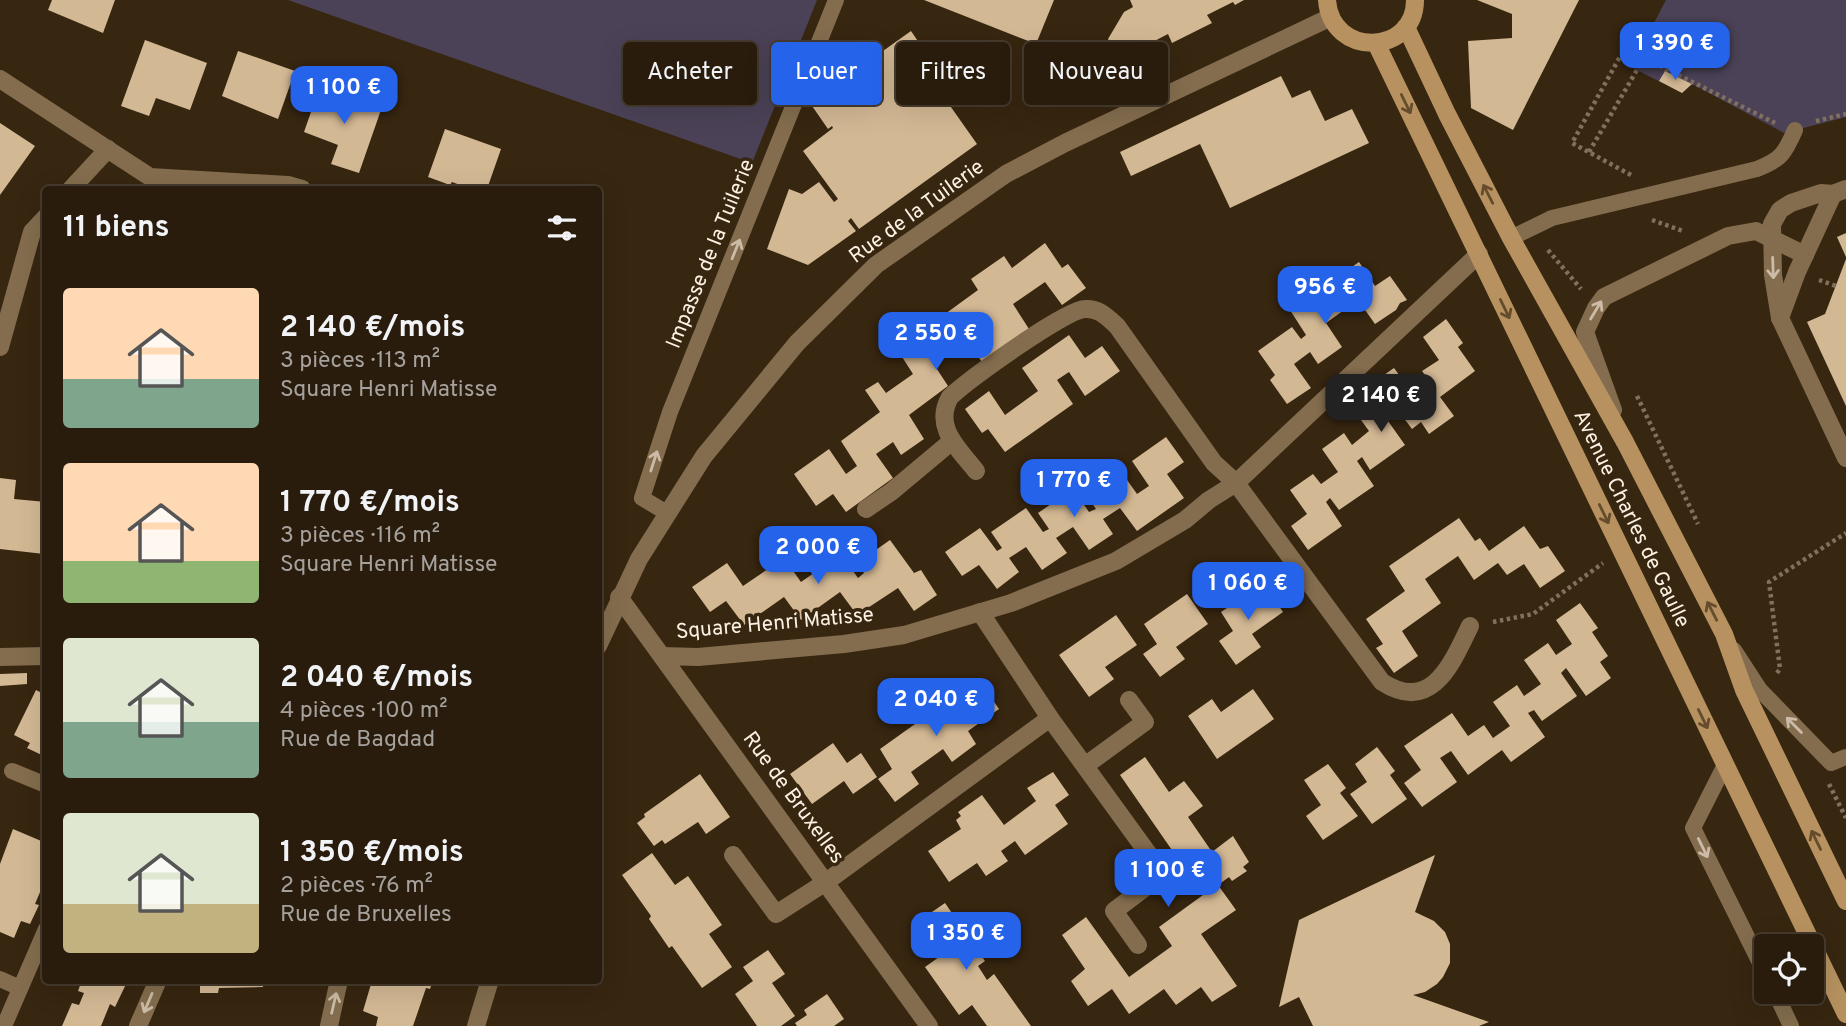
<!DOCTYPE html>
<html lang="fr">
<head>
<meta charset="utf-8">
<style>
	:root { --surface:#291c0c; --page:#312515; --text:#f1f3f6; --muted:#a5a19d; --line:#453a2d; --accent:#2563eb }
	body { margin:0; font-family:Overpass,sans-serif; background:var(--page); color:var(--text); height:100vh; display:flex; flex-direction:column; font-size:26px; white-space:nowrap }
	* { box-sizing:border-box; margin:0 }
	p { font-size:23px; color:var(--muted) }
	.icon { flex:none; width:38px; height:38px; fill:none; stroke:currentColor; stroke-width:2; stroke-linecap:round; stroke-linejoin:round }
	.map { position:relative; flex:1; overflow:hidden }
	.panel { position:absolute; left:42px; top:186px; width:560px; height:798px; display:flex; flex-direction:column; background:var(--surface); border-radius:7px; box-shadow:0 7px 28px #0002,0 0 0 2px var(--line) }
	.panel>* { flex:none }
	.banner { position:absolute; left:623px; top:42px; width:665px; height:63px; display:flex; gap:14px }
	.buttons { position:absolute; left:1754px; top:934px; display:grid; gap:14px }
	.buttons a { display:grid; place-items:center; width:70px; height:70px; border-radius:7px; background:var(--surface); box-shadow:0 7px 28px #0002,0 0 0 2px var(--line); font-size:35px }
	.price { position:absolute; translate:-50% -60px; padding:0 16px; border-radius:14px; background:var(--accent); color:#fff; font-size:23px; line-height:46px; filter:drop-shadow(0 2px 4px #0008) }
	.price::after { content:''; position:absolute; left:50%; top:42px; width:21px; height:16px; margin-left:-10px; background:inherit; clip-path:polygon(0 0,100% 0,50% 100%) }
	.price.on { background:#222; color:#fff }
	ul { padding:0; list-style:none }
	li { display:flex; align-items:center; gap:21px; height:175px; padding:0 21px }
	li span { display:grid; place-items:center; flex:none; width:196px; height:140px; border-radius:7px; color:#555 }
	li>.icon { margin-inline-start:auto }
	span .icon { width:84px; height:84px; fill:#fffc; stroke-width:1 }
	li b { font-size:30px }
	h2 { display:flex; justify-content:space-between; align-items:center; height:84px; padding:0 21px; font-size:30px }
	.pill { padding:0 24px; border-radius:7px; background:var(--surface); box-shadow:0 7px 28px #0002,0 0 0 2px var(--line); font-size:24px; line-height:63px }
	.pill.on { background:var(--accent); color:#fff }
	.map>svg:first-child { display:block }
</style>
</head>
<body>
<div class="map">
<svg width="1846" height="1026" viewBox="0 0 1846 1026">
	<rect width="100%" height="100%" fill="#372610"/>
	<g fill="#4b4257">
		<polygon points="288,0 817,0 752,163"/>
		<polygon points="1666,0 1846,0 1846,117 1784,133 1692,84 1682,93 1631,67"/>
	</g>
	<g fill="#d3b894">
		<polygon points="52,0 115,0 103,33 48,10"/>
		<polygon points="924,0 1054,0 1036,44"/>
		<polygon points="1130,0 1244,0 1235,5 1233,2 1207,15 1212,23 1172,43 1168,34 1141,48 1140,46 1133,49 1137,58 1122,65 1108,39 1124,12 1133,7"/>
		<polygon points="1477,0 1579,0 1513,130 1471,108 1468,41 1512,38 1512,14"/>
		<polygon points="911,31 928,56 917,64 919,67 922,66 977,144 859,229 851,218 848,221 856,231 808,265 767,249 789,189 802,194 819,182 834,202 838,199 803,151 833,128 832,126 828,129 810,103"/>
		<polygon points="145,40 207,63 190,110 156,98 149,116 121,106"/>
		<polygon points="238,51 295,71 278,119 222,96"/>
		<polygon points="1665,71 1692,84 1682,93 1659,81"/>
		<polygon points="1281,76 1292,98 1310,90 1325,121 1352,109 1369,143 1230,208 1200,144 1131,176 1120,152"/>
		<polygon points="320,86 382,107 359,173 331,164 338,145 304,132"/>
		<polygon points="0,123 35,146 0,195"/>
		<polygon points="445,129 501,149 487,189 471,189 452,182 450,185 428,177"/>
		<polygon points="1846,233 1846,257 1837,237"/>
		<polygon points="1045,243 1062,268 1068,264 1086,288 1062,305 1045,282 1013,304 1029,329 982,362 966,339 933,363 948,386 909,415 924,439 901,455 893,442 876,454 893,478 846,512 833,494 816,506 794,474 829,449 846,474 857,466 841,441 880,412 865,390 878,382 886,393 913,374 897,349 978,290 971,279 1004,256 1012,268"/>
		<polygon points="1846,259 1846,406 1807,322 1825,314"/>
		<polygon points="1359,262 1375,286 1390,276 1407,300 1400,303 1396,310 1375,324 1358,300 1326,323 1342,347 1318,364 1310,352 1294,364 1311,388 1287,404 1270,380 1275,375 1258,351 1292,327 1301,339 1306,335 1290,310"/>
		<polygon points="1446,319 1463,343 1458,347 1475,371 1440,397 1454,416 1429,434 1421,422 1412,429 1394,405 1388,409 1394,416 1388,421 1405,445 1370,470 1362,457 1357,461 1374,486 1339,510 1330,498 1326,502 1342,526 1308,550 1291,526 1307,514 1290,490 1313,474 1321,484 1338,472 1322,449 1344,433 1352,445 1369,431 1353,409 1376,391 1371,384 1394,368 1411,391 1428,379 1422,371 1439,360 1423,337"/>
		<polygon points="1069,335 1085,358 1102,346 1120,371 1085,396 1069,372 1057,380 1073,404 1005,452 988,429 982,433 965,409 989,391 1005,415 1038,391 1022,368"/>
		<polygon points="1166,437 1184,462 1167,474 1184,498 1137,531 1120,508 1103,519 1113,534 1089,550 1073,527 1056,538 1067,553 1042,570 1026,547 1009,558 1019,572 997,589 979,565 962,576 945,552 980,528 997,551 1002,548 991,532 1026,508 1043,532 1049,529 1038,513 1073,489 1089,512 1096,509 1085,493 1120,470 1137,494 1149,486 1132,461"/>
		<polygon points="0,478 16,480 14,499 46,502 44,554 0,549"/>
		<polygon points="1459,518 1475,541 1480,538 1489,551 1524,526 1540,549 1548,546 1565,571 1540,588 1524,564 1507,575 1498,563 1474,580 1458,556 1425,579 1441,603 1402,631 1418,656 1394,673 1376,648 1383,644 1366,619 1405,591 1389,566"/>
		<polygon points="890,540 914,573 921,570 937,595 914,611 898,588 857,615 840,592 801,620 784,597 744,625 726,601 710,612 692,587 727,563 743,586 784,558 801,582 841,554 858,578 864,573 857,563"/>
		<polygon points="1264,583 1283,612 1252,634 1261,647 1236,665 1219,641 1233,631 1221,612"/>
		<polygon points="1187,594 1208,624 1176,647 1185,659 1160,677 1143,654 1157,644 1144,624"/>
		<polygon points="1580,603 1598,628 1592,632 1608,656 1600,662 1611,678 1586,696 1566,668 1561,673 1577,696 1542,721 1534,710 1528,713 1545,737 1511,762 1502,750 1468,775 1451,751 1440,758 1457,782 1422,807 1404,783 1421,770 1404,746 1452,713 1468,736 1484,725 1493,738 1510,726 1493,702 1517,685 1524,696 1541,684 1524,660 1548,643 1556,655 1572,644 1556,620"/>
		<polygon points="1116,615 1137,645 1105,667 1114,679 1089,697 1059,655"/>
		<polygon points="27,673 27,684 0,686 0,674"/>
		<polygon points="978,679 999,709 968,731 976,744 952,762 943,749 911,772 919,784 895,802 878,779 892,769 880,749"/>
		<polygon points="1253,689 1274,719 1217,759 1188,716 1212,699 1221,712"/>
		<polygon points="36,690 46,695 46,757 27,748 30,743 14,735"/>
		<polygon points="833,743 847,763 861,753 877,777 853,794 844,781 812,804 790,774"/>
		<polygon points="1377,747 1395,771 1390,775 1407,799 1372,824 1350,794 1367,782 1355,764"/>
		<polygon points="1145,757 1169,792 1184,781 1203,806 1188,817 1212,852 1233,836 1249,862 1243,867 1247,871 1232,881 1229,877 1218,885 1236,910 1201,934 1237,986 1212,1002 1201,987 1176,1005 1164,989 1129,1014 1112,989 1088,1006 1071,981 1085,969 1062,935 1086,917 1129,977 1172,946 1159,927 1203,895 1120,775"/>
		<polygon points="1328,764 1346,788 1340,793 1358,816 1323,840 1306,816 1321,805 1304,780"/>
		<polygon points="1053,772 1069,795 1055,805 1068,824 1025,855 1015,841 1001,851 1008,861 986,876 977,863 949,882 928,851 961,829 956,820 961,816 958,812 982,795 1004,825 1036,801 1027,788"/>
		<polygon points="700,774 730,817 706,834 698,822 665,844 662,840 654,846 637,823 645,817 644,814"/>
		<polygon points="13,829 46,843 46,886 43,885 35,904 39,905 30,924 21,921 14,938 0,932 0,864"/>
		<polygon points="652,853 675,885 688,876 722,925 709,934 732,967 702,988 672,946 669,948 649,919 651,916 622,875"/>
		<polygon points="1435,855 1415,912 1434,921 1445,932 1450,944 1450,963 1443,977 1437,984 1425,992 1413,995 1489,1022 1479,1026 1313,1026 1299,997 1279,1007 1299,920"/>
		<polygon points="945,903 985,961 978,966 987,980 994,974 1031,1026 987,1026 972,1005 959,1015 925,967 939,957 916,923"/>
		<polygon points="768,950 785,974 772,983 795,1016 781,1026 757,1026 735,994 753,981 743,967"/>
		<polygon points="82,980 128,980 115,1007 110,1004 101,1026 62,1026 72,1003 79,1005 84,993 78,991"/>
		<polygon points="200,980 263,980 263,987 219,988 218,993 200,993"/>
		<polygon points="360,980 433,980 430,989 426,988 413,1026 376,1026 378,1017 363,1011 371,984"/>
		<polygon points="827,994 844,1019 834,1026 797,1026 795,1023 807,1015 804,1010"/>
	</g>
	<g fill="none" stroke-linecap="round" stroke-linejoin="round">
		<g stroke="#80715e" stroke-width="4.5" stroke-dasharray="3.5 3.5" stroke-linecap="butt">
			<polyline points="1816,121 1846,114"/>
			<polyline points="1589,152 1644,58 1775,123"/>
			<polyline points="1631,175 1572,143 1621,55 1634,62"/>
			<polyline points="1652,220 1683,231"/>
			<polyline points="1548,250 1581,289"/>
			<polyline points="1819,280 1836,286"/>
			<polyline points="1637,396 1698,524"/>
			<polyline points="1493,622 1533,614 1603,563"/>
			<polyline points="1777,673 1780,669 1769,582 1846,533"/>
			<polyline points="1829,784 1846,818"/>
		</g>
		<g stroke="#846d4e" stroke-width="16">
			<path d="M1511 238 1552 218 1757 169C1781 160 1785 153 1795 130"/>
			<polyline points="667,513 642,498 670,412 836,0"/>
			<polyline points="1734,650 1760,690 1831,763 1846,757"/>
			<polyline points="1725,765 1693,828 1766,975"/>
			<polyline points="12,771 46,785"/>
			<polyline points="0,979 20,988"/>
			<polyline points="1775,992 1791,1026"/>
			<polyline points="4,1026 46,929"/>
		</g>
		<g stroke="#846d4e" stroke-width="18">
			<polyline points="0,79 150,177 288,185 302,189"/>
			<polyline points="71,189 108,149"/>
			<polyline points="1846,189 1833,194 1821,193 1791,203 1780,210 1772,224 1773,275 1780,318 1846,458"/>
			<polyline points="1780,318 1797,272 1833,194"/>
			<polyline points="0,347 32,232 46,217"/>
			<polyline points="1613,410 1585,332 1596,308 1604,297 1728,236 1756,231 1805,255"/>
			<path d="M976 471C958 448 933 427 950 397 968 380 1066 309 1085 309 1099 308 1107 317 1117 326L1214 463 1236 483 1382 682C1432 714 1452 663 1470 626"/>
			<polyline points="866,509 891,492 952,441"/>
			<polyline points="619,597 929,1026"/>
			<polyline points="980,612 1050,718 1163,874 1114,911 1138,945"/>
			<polyline points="662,656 698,657 844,644 904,635 1011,603 1116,561 1185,520 1209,500 1236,483 1479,254"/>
			<polyline points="0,657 46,656"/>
			<polyline points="1086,765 1145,722 1129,700"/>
			<polyline points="733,855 776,914 826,882 1050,718"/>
			<polyline points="138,1026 158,980"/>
			<polyline points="329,1026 339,980"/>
		</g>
		<g stroke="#846d4e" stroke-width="18">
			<polyline points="598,646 639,559 704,456 797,343 876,265 1006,174 1065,143 1331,17"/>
			<polyline points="476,1026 490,980"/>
		</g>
		<g stroke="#b79260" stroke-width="18">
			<path d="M1327 0C1331 58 1415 56 1415 0"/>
			<polyline points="1406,27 1447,114 1511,238 1625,442 1724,634 1744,690 1846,901"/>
			<polyline points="1376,43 1846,1014"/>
		</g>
	</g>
	<defs><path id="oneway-shaft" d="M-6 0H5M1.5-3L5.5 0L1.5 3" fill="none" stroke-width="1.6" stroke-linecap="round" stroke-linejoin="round" transform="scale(1.75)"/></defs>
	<g stroke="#644c2c">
		<use href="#oneway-shaft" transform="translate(1406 104) rotate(64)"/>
		<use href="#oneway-shaft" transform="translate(1488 194) rotate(-117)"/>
		<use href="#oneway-shaft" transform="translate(1505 309) rotate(64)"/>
		<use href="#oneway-shaft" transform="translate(1604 514) rotate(64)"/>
		<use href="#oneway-shaft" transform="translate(1712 611) rotate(-117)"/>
		<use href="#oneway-shaft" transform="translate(1703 719) rotate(64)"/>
		<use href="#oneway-shaft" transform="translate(1816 840) rotate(-116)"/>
	</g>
	<g stroke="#ccbca7">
		<use href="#oneway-shaft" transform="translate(736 249) rotate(-68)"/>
		<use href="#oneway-shaft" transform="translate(1773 268) rotate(88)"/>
		<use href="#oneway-shaft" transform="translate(1596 310) rotate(-59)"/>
		<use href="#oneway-shaft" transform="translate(654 461) rotate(-72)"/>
		<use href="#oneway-shaft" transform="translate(1794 725) rotate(-135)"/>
		<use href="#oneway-shaft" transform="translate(1703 848) rotate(64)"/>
		<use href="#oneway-shaft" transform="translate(148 1003) rotate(113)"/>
		<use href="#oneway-shaft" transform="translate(334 1003) rotate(-77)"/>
	</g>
	<g text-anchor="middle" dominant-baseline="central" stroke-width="7" stroke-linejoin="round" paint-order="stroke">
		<g font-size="21" fill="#fcf1e3" stroke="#372610">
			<text transform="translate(917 212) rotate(-36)">Rue de la Tuilerie</text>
			<text transform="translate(711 254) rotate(-68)">Impasse de la Tuilerie</text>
			<text transform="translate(1631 519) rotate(64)">Avenue Charles de Gaulle</text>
			<text transform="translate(775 624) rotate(-5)">Square Henri Matisse</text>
			<text transform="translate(793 798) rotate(54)">Rue de Bruxelles</text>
		</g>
	</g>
</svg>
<div class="buttons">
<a><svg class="icon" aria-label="locate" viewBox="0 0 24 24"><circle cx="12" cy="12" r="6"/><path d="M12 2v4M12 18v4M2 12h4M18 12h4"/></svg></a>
</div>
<b class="price" style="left:1675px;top:82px">1 390 €</b>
<b class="price" style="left:344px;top:126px">1 100 €</b>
<b class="price" style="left:1325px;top:326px">956 €</b>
<b class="price" style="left:936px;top:372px">2 550 €</b>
<b class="price on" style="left:1381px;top:434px">2 140 €</b>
<b class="price" style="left:1074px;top:519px">1 770 €</b>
<b class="price" style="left:818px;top:586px">2 000 €</b>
<b class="price" style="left:1248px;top:622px">1 060 €</b>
<b class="price" style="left:936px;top:738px">2 040 €</b>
<b class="price" style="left:1168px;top:909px">1 100 €</b>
<b class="price" style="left:966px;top:972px">1 350 €</b>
<div class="banner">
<a class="pill">Acheter</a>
<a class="pill on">Louer</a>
<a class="pill">Filtres</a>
<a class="pill">Nouveau</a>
</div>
<section class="panel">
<h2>11 biens<svg class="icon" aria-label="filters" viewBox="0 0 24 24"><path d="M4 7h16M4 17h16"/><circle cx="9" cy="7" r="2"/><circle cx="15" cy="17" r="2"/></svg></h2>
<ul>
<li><span style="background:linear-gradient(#ffd9b3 65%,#7fa58c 0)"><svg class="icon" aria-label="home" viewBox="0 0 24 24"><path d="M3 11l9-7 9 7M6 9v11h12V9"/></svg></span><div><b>2 140 €/mois</b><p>3 pièces · 113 m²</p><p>Square Henri Matisse</p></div></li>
<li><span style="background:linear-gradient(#ffd9b3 70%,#8fb573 0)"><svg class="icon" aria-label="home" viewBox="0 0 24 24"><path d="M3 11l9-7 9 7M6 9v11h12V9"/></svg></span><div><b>1 770 €/mois</b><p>3 pièces · 116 m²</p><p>Square Henri Matisse</p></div></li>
<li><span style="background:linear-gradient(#dfe7d0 60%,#7fa58c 0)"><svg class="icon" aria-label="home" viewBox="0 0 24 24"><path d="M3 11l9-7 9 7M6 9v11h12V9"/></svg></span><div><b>2 040 €/mois</b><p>4 pièces · 100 m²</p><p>Rue de Bagdad</p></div></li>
<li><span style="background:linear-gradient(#dfe7d0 65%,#c2b280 0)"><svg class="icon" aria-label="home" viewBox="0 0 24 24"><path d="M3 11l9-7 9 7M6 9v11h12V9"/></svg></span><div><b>1 350 €/mois</b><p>2 pièces · 76 m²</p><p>Rue de Bruxelles</p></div></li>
</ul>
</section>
</div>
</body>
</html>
